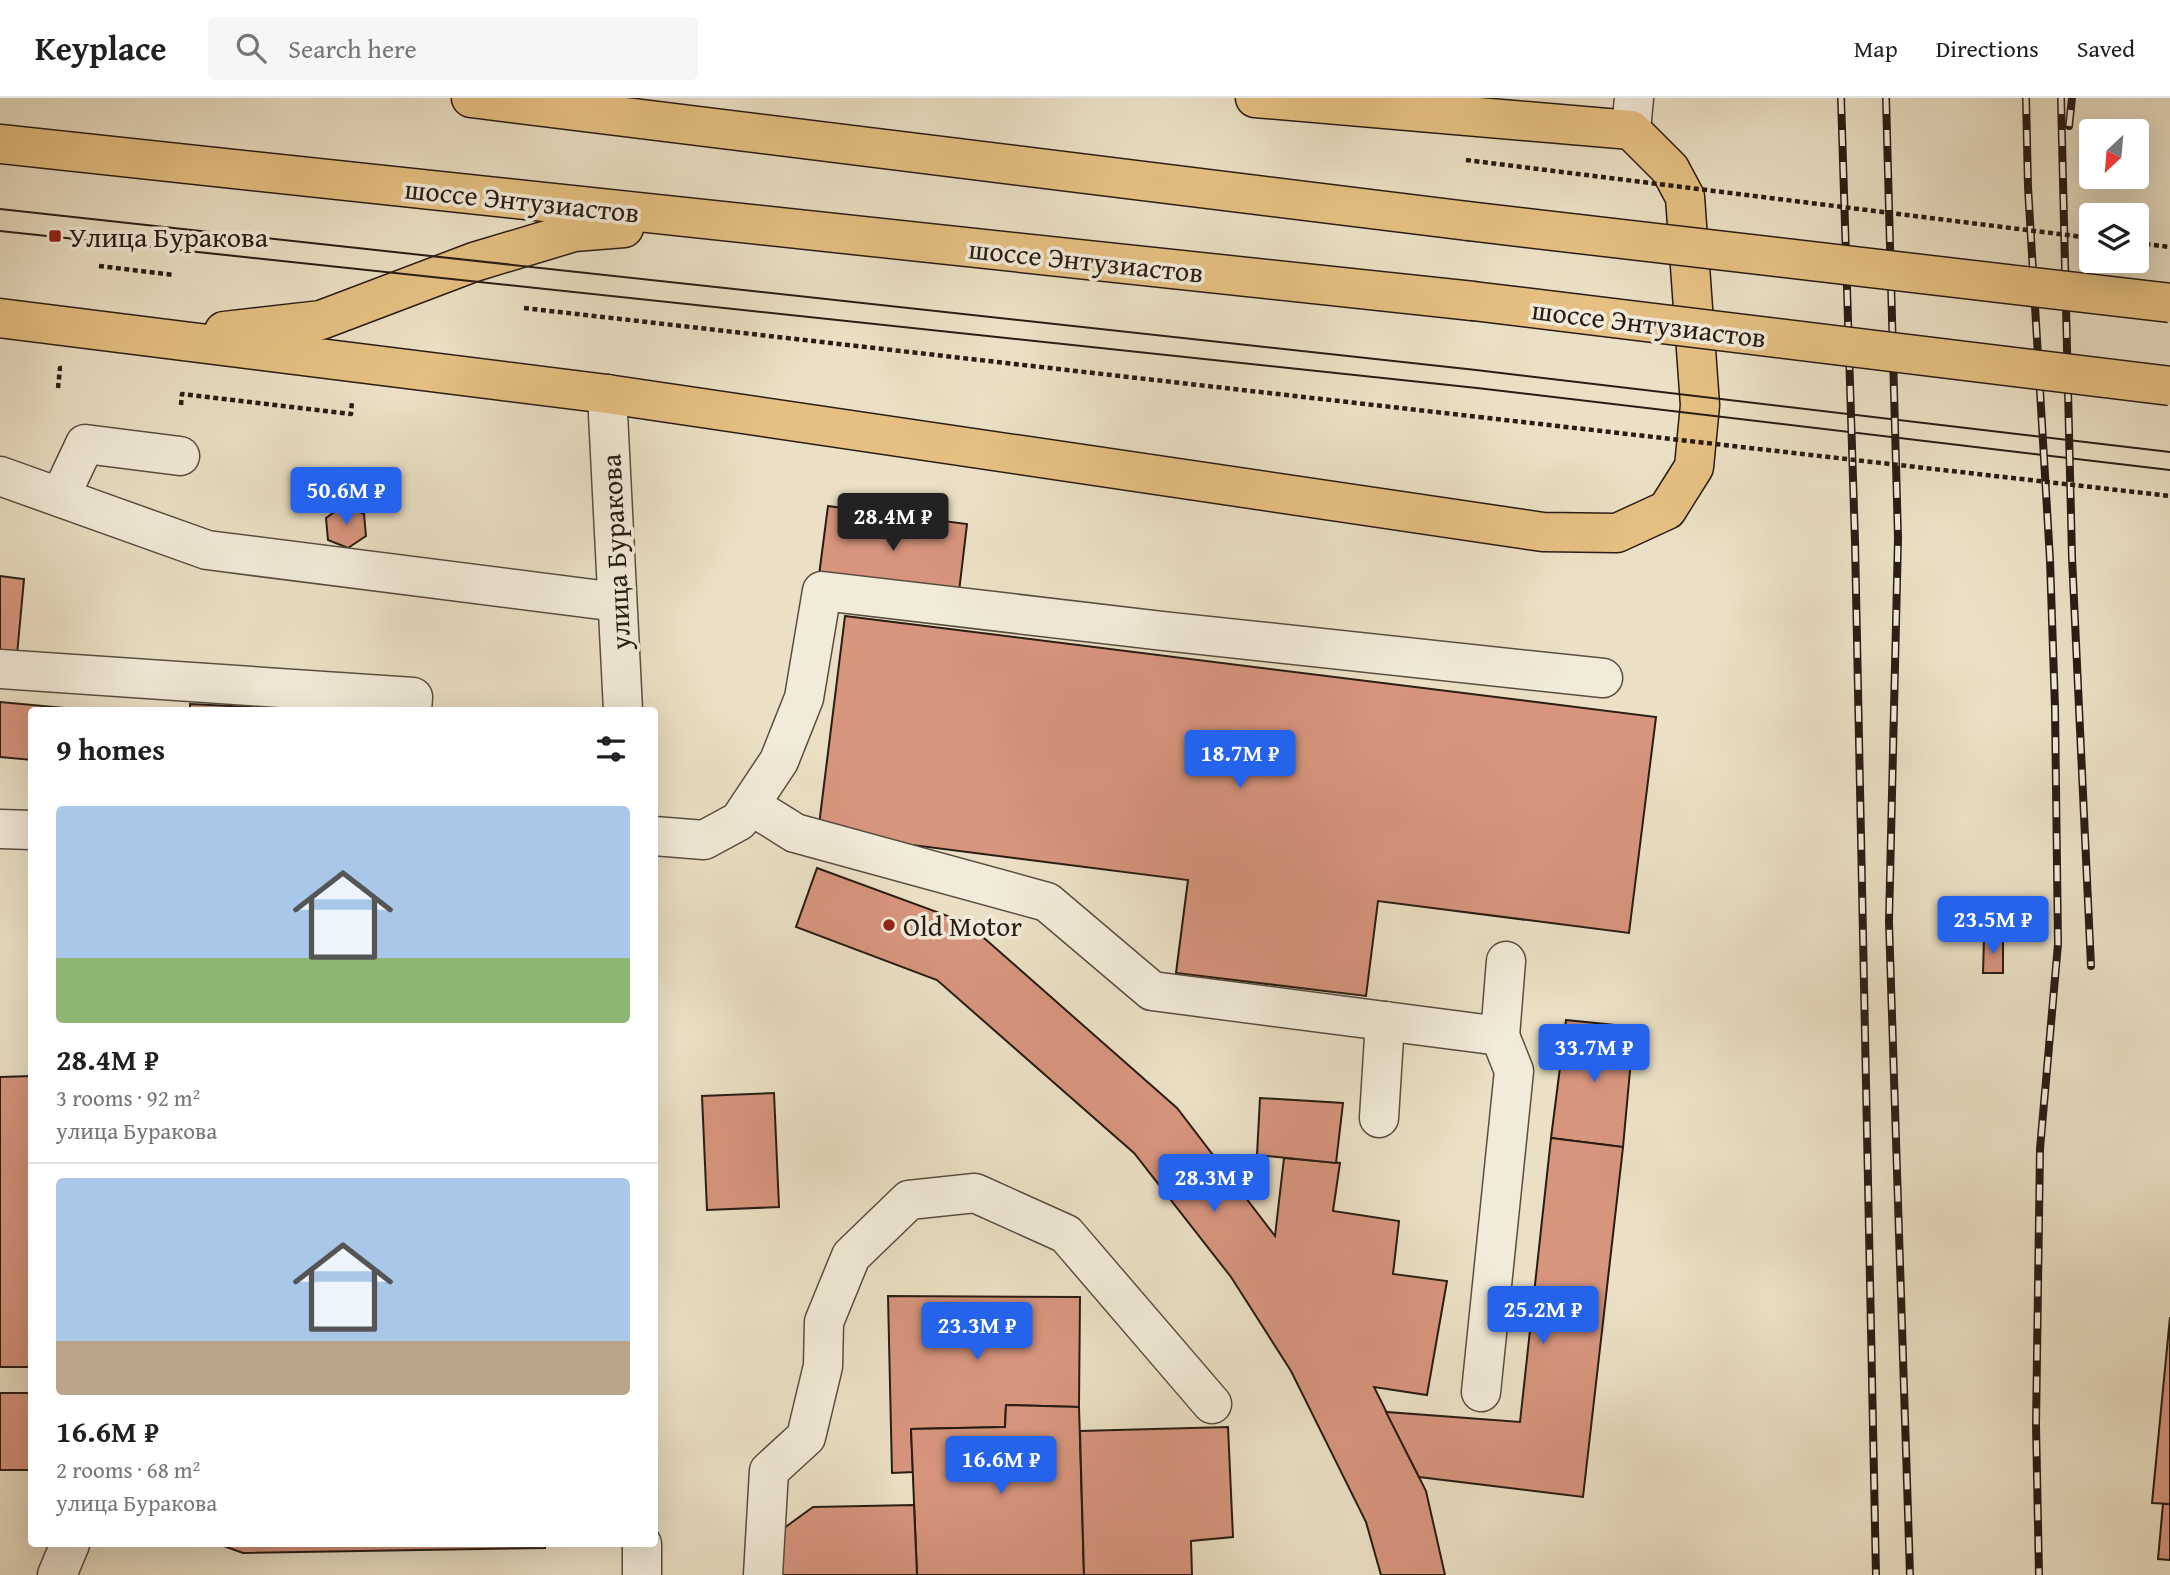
<!DOCTYPE html>
<html lang="en">
<head>
<meta charset="utf-8">
<style>
	:root { --surface:#fff; --page:#f6f6f6; --text:#202124; --muted:#757577; --line:#e0e0e0; --accent:#2563eb }
	body { margin:0; font-family:"Gentium Book Plus",serif; background:var(--page); color:var(--text); height:100vh; display:flex; flex-direction:column; font-size:26px; white-space:nowrap }
	* { box-sizing:border-box; margin:0 }
	p { font-size:23px; color:var(--muted) }
	.icon { flex:none; width:38px; height:38px; fill:none; stroke:currentColor; stroke-width:2; stroke-linecap:round; stroke-linejoin:round }
	.map { position:relative; flex:1; overflow:hidden }
	.details { position:absolute; left:28px; top:609px; width:630px; height:840px; display:flex; flex-direction:column; background:var(--surface); border-radius:7px; box-shadow:0 7px 28px #0002 }
	.details>* { flex:none }
	.needle { width:46px; rotate:206deg }
	.fabs { position:absolute; left:2079px; top:21px; display:grid; gap:14px }
	.fabs a { display:grid; place-items:center; width:70px; height:70px; border-radius:7px; background:var(--surface); box-shadow:0 7px 28px #0002; font-size:35px }
	.price { position:absolute; translate:-50% -60px; padding:0 16px; border-radius:7px; background:var(--accent); color:#fff; font-size:23px; line-height:46px; filter:drop-shadow(0 2px 4px #0008) }
	.price::after { content:''; position:absolute; left:50%; top:42px; width:21px; height:16px; margin-left:-10px; background:inherit; clip-path:polygon(0 0,100% 0,50% 100%) }
	.price.selected { background:#222; color:#fff }
	ul { padding:0; list-style:none }
	li { display:grid; align-content:center; gap:14px; height:371px; padding:0 28px }
	li+li { border-top:2px solid var(--line) }
	li span { display:grid; place-items:center; height:217px; border-radius:7px; color:#555 }
	li>.icon { margin-inline-start:auto }
	span .icon { width:126px; height:126px; fill:#fffc; stroke-width:1 }
	li b { font-size:30px }
	h2 { display:flex; justify-content:space-between; align-items:center; height:84px; padding:0 28px; font-size:30px }
	header { display:flex; align-items:center; gap:42px; box-sizing:border-box; height:98px; padding:0 35px; background:var(--surface); border-bottom:2px solid var(--line) }
	header strong { font-size:33px }
	nav { display:flex; gap:38px; margin-inline-start:auto; font-size:24px }
	.search { width:490px; height:63px; background:var(--page); display:flex; align-items:center; gap:18px; box-sizing:border-box; padding:0 24px; border-radius:7px; color:var(--muted); font-size:26px }
	.map>svg:first-child { display:block }
</style>
</head>
<body>
<header>
<strong>Keyplace</strong>
<div class="search"><svg class="icon" aria-label="search" viewBox="0 0 24 24"><circle cx="10" cy="10" r="6"/><path d="M15 15l6 6"/></svg>Search here</div>
<nav><a>Map</a><a>Directions</a><a>Saved</a></nav>
</header>
<div class="map">
<svg width="2170" height="1477" viewBox="0 0 2170 1477">
	<rect width="100%" height="100%" fill="#ebe0c5"/>
	<filter id="stains"><feTurbulence type="fractalNoise" baseFrequency=".00286" numOctaves="4"/><feColorMatrix values="0 0 0 0 .2 0 0 0 0 .09 0 0 0 0 .02 0 0 0 .5 -.17"/></filter>
	<radialGradient id="worn" r=".72"><stop offset=".6" stop-color="#630" stop-opacity="0"/><stop offset="1" stop-color="#630" stop-opacity=".3"/></radialGradient>
	<g fill="#d7957d" stroke="#281c15" stroke-width="2">
		<polygon points="344,407 364,416 366,438 348,450 328,442 326,420"/>
		<polygon points="828,408 967,426 958,502 818,485"/>
		<polygon points="0,478 24,481 17,557 0,555"/>
		<polygon points="845,518 1656,619 1629,835 1378,803 1366,898 1176,875 1188,782 818,735"/>
		<polygon points="0,604 86,612 32,612 32,662 0,659"/>
		<polygon points="190,606 310,612 190,612"/>
		<polygon points="817,770 967,825 1177,1010 1275,1138 1284,1060 1340,1065 1333,1113 1399,1123 1393,1176 1447,1183 1427,1297 1374,1289 1426,1393 1445,1477 1381,1477 1366,1424 1291,1273 1231,1179 1134,1055 937,882 796,829"/>
		<polygon points="1984,840 2003,840 2003,875 1983,875"/>
		<polygon points="1566,922 1634,929 1623,1049 1551,1040"/>
		<polygon points="32,978 32,1269 0,1269 0,979"/>
		<polygon points="774,995 779,1109 707,1112 702,998"/>
		<polygon points="1260,1000 1343,1005 1336,1065 1257,1057"/>
		<polygon points="1551,1040 1623,1049 1583,1399 1419,1379 1386,1314 1520,1324"/>
		<polygon points="888,1198 1080,1199 1079,1309 1006,1307 1005,1329 911,1331 913,1374 892,1375"/>
		<polygon points="2170,1219 2170,1406 2152,1405"/>
		<rect x="0" y="1295" width="32" height="77"/>
		<polygon points="1006,1307 1079,1309 1084,1477 917,1477 911,1331 1005,1329"/>
		<polygon points="1228,1329 1233,1439 1191,1443 1192,1477 1084,1477 1080,1333"/>
		<polygon points="2163,1406 2170,1406 2170,1462 2158,1461"/>
		<polygon points="914,1407 917,1477 781,1477 780,1433 813,1409"/>
		<polygon points="218,1446 545,1446 545,1450 243,1455"/>
	</g>
	<g fill="none" stroke-linecap="round" stroke-linejoin="round">
		<defs>
			<g id="minor">
				<polyline points="1631,32 1634,0"/>
				<polyline points="607,296 623,612"/>
				<polyline points="0,378 207,452 617,504"/>
				<polyline points="60,399 85,346 180,358"/>
				<polyline points="0,571 413,599 412,612"/>
				<polyline points="750,707 795,735 1047,804 1152,893 1500,938 1514,973 1481,1294"/>
				<polyline points="0,731 32,732"/>
				<polyline points="654,738 704,742 739,723 779,663 804,600 822,493 1163,533 1603,580"/>
				<polyline points="1500,938 1506,863"/>
				<polyline points="1379,1020 1385,923"/>
				<polyline points="642,1446 642,1477"/>
				<polyline points="57,1477 70,1446"/>
				<polyline points="763,1477 769,1373 806,1339 823,1268 824,1224 851,1158 909,1102 975,1095 1066,1136 1212,1306"/>
			</g>
			<g id="major">
				<polyline points="471,0 1468,123"/>
				<polyline points="0,46 1473,203"/>
				<polyline points="0,220 607,296 1543,434 1617,435 1667,412 1694,369 1700,307 1685,99 1670,71 1631,32 1255,0"/>
				<polyline points="224,233 321,222 474,164 574,134 624,130"/>
			</g>
		</defs>
		<use href="#minor" stroke="#594d41" stroke-width="41"/>
		<use href="#major" stroke="#281c15" stroke-width="41"/>
		<g stroke="#281c15" stroke-width="4.5" stroke-dasharray="5 3.5" stroke-linecap="butt">
			<polyline points="2137,145 2170,149"/>
			<polyline points="99,168 174,177"/>
			<polyline points="524,210 1479,319"/>
			<polyline points="58,290 60,270 63,270"/>
			<polyline points="181,307 182,296 351,316 352,303"/>
		</g>
		<use href="#minor" stroke="#f2ebd9" stroke-width="38"/>
		<use href="#major" stroke="#e6c082" stroke-width="38"/>
		<g stroke="#281c15" stroke-width="2">
			<polyline points="0,111 1476,272 2170,354"/>
			<polyline points="0,133 1477,290 2170,372"/>
		</g>
		<defs>
			<g id="rail">
				<polyline points="1841,0 1855,444 1876,1477"/>
				<polyline points="1886,0 1898,440 1889,824 1910,1477"/>
				<polyline points="2026,0 2028,89 2050,462 2055,610 2058,846 2040,1051 2036,1327 2039,1477"/>
				<polyline points="2061,0 2072,459 2091,868"/>
				<polyline points="2069,28 2072,0"/>
			</g>
		</defs>
		<use href="#rail" stroke="#281c15" stroke-width="8"/>
		<use href="#rail" stroke="#f2ebd9" stroke-width="5" stroke-dasharray="16" stroke-linecap="butt"/>
		<defs>
			<g id="major-bridge">
				<polyline points="1468,123 2170,205"/>
				<polyline points="1473,203 2170,288"/>
			</g>
		</defs>
		<use href="#major-bridge" stroke="#281c15" stroke-width="41" stroke-linecap="butt"/>
		<g stroke="#281c15" stroke-width="4.5" stroke-dasharray="5 3.5" stroke-linecap="butt">
			<polyline points="1466,62 2091,140"/>
			<polyline points="1479,319 2170,398"/>
		</g>
		<use href="#major-bridge" stroke="#e6c082" stroke-width="38"/>
	</g>
	<g fill="#8f2418" stroke="#f2ebd9" stroke-width="2.5">
		<rect x="48" y="131" width="14" height="14" rx="3.5"/>
		<circle cx="889" cy="827" r="7"/>
	</g>
	<g text-anchor="middle" dominant-baseline="central" stroke-width="7" stroke-linejoin="round" paint-order="stroke">
		<g font-size="28" fill="#281c15" stroke="#f2ebd9">
			<text transform="translate(522 102) rotate(6)">шоссе Энтузиастов</text>
			<text transform="translate(1086 162) rotate(6)">шоссе Энтузиастов</text>
			<text transform="translate(1649 225) rotate(7)">шоссе Энтузиастов</text>
			<text transform="translate(615 454) rotate(-93)">улица Буракова</text>
		</g>
		<g font-size="28" fill="#281c15" stroke="#f2ebd9" text-anchor="start">
			<text x="69" y="138">Улица Буракова</text>
			<text x="903" y="827">Old Motor</text>
		</g>
	</g>
	<rect width="100%" height="100%" filter="url(#stains)"/>
	<rect width="100%" height="100%" fill="url(#worn)"/>
</svg>
<div class="fabs">
<a><svg class="needle" viewBox="-14 -14 28 28"><path d="M0-13l5 13h-10z" fill="#e53935"/><path d="M0 13l5-13h-10z" fill="#757577"/></svg></a>
<a><svg class="icon" aria-label="layers" viewBox="0 0 24 24"><path d="M12 4l9 5-9 5-9-5zM3 14l9 5 9-5"/></svg></a>
</div>
<b class="price" style="left:346px;top:429px">50.6M ₽</b>
<b class="price selected" style="left:893px;top:455px">28.4M ₽</b>
<b class="price" style="left:1240px;top:692px">18.7M ₽</b>
<b class="price" style="left:1993px;top:858px">23.5M ₽</b>
<b class="price" style="left:1594px;top:986px">33.7M ₽</b>
<b class="price" style="left:1214px;top:1116px">28.3M ₽</b>
<b class="price" style="left:1543px;top:1248px">25.2M ₽</b>
<b class="price" style="left:977px;top:1264px">23.3M ₽</b>
<b class="price" style="left:1001px;top:1398px">16.6M ₽</b>
<section class="details">
<h2>9 homes<svg class="icon" aria-label="filters" viewBox="0 0 24 24"><path d="M4 7h16M4 17h16"/><circle cx="9" cy="7" r="2"/><circle cx="15" cy="17" r="2"/></svg></h2>
<ul>
<li><span style="background:linear-gradient(#a9c7e8 70%,#8fb573 0)"><svg class="icon" aria-label="home" viewBox="0 0 24 24"><path d="M3 11l9-7 9 7M6 9v11h12V9"/></svg></span><div><b>28.4M ₽</b><p>3 rooms · 92 m²</p><p>улица Буракова</p></div></li>
<li><span style="background:linear-gradient(#a9c7e8 75%,#b9a48a 0)"><svg class="icon" aria-label="home" viewBox="0 0 24 24"><path d="M3 11l9-7 9 7M6 9v11h12V9"/></svg></span><div><b>16.6M ₽</b><p>2 rooms · 68 m²</p><p>улица Буракова</p></div></li>
</ul>
</section>
</div>
</body>
</html>
